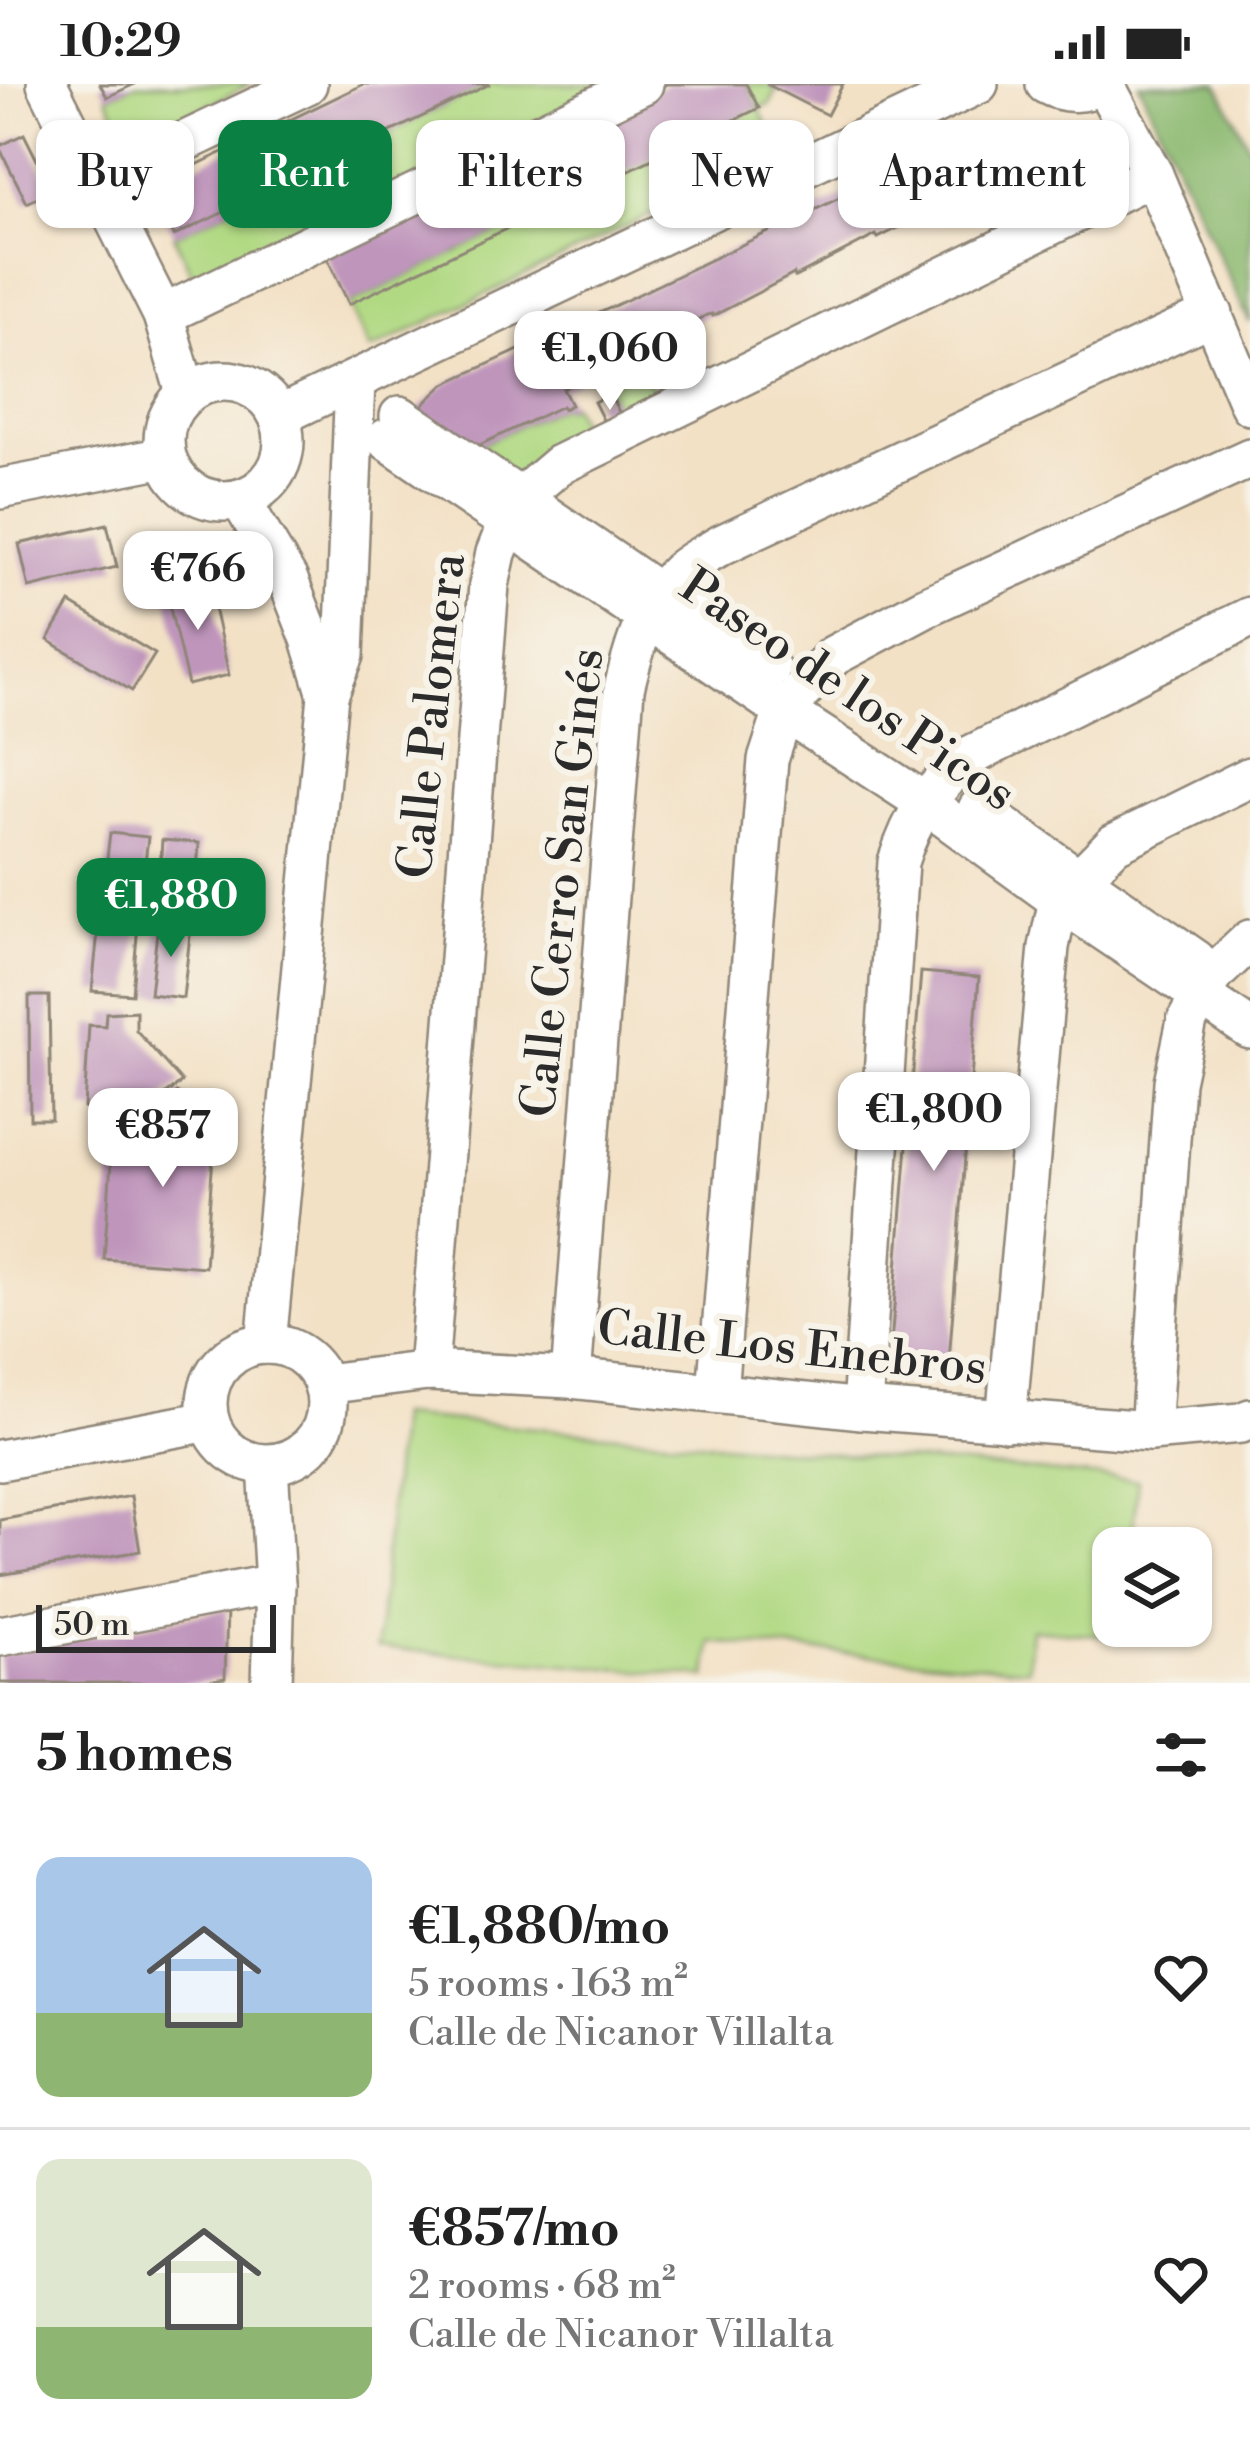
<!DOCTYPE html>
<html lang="en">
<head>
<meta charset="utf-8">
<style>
	:root { --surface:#fff; --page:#f2f2f2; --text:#222; --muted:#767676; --line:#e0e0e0; --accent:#0b8043 }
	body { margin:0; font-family:"Libre Bodoni",serif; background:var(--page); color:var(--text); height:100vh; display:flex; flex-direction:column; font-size:45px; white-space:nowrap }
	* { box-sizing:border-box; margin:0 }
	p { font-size:39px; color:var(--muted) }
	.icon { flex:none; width:66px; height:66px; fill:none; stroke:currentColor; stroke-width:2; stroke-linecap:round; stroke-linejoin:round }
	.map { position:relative; height:1599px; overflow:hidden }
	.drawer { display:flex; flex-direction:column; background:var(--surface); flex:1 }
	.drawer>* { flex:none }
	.banner { position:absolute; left:36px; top:36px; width:1179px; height:108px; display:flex; gap:24px }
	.buttons { position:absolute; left:1092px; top:1443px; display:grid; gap:24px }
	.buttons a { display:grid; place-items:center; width:120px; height:120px; border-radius:24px; background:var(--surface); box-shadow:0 3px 9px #0004; font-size:60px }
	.scale { position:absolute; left:36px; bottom:30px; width:240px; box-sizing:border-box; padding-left:12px; border:6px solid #2b2b2b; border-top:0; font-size:33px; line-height:42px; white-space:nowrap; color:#2b2b2b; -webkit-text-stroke:9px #f7f3e8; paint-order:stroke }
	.price { position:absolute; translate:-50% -102px; padding:0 27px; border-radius:24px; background:#fff; color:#222; font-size:39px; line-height:78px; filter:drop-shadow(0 3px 6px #0008) }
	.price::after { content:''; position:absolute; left:50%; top:72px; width:36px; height:27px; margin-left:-18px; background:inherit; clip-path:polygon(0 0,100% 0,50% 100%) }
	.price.current { background:var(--accent); color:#fff }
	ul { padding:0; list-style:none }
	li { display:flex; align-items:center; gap:36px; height:300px; padding:0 36px }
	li+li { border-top:3px solid var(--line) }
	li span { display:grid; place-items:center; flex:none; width:336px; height:240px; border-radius:24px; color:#555 }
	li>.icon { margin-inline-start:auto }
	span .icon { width:144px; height:144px; fill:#fffc; stroke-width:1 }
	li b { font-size:51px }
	h2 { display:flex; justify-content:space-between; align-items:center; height:144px; padding:0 36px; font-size:51px }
	.pill { padding:0 42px; border-radius:24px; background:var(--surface); box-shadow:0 3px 9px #0004; font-size:42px; line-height:108px }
	.pill.current { background:var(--accent); color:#fff }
	.status { display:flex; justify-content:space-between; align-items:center; height:84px; padding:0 60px; background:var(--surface); direction:ltr }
	.status svg { height:33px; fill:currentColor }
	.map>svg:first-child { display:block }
</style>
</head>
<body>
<div class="status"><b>10:29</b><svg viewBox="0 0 49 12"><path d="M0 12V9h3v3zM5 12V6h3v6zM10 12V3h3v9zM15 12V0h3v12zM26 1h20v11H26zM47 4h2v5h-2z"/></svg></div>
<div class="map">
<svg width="1250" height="1599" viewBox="0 0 1250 1599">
	<rect width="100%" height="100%" fill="#f7f3e8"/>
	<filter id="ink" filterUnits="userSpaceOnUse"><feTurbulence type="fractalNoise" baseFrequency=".00833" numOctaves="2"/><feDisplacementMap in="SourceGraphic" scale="24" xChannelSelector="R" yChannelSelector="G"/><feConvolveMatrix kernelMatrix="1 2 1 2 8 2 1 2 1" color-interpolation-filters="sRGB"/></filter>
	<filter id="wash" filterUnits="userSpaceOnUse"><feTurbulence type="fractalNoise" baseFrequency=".004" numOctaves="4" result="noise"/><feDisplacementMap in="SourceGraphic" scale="48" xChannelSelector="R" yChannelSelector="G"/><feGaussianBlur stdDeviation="2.7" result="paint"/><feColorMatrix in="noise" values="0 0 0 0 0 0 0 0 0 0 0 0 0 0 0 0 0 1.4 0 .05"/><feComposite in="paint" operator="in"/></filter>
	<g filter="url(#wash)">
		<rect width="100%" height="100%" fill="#f3e1c6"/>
		<g fill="#b1d983" stroke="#6e8257" stroke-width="3">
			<polygon points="135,0 251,0 130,59 107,13"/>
			<polygon points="490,0 618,0 195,197 174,152"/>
			<polygon points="746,0 766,0 777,6 770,20 759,25 781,68 370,266 349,220 758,23"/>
			<polygon points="630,269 631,272 635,270 661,322 625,340 597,285"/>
			<polygon points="571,321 589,357 517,400 471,365 562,322 564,325"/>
			<polygon points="398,1332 1138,1396 1131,1464 1113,1464 1113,1542 1124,1542 1123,1553 1031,1545 1028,1585 711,1558 707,1593 377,1564"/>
		</g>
		<polygon fill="#8cb971" stroke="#5c724e" stroke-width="3" points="1139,0 1218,0 1250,65 1250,239"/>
		<g id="blocks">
			<g fill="#bf95bc">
				<polygon points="100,0 135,0 107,13"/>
				<polygon points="364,0 490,0 174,152 151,103"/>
				<polygon points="667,0 746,0 759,24 349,220 323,165"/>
				<polygon points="766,0 843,0 827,31"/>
				<polygon points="979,47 1000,65 1020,75 1049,83 1097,83 1110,108 1002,158 974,107 960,114 958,111 906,137 908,140 898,144 878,154 876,151 795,193 794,190 713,232 712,230 707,231 660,254 661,257 631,272 630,269 576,294 578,297 563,305 571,321 563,325 562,322 471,365 415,328 445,300 612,223"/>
				<polygon points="24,50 52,106 27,119 0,65 0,62"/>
				<polygon points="610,310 625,340 609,348 594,318"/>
				<polygon points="107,440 117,483 29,504 19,460"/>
				<polygon points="208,497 229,591 188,601 166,507"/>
				<polygon points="70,519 155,570 132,607 48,556"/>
				<polygon points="110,749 148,753 139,828 101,824"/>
				<polygon points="162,756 199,759 194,829 157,827"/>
				<polygon points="99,837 138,840 132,910 92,907"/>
				<polygon points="158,839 191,842 183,914 150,910"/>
				<polygon points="921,888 979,893 948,1290 889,1285"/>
				<polygon points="29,912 49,912 51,1035 30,1035"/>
				<polygon points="136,927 136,946 182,998 123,1043 112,1033 84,1024 89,941 105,942 106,929"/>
				<polygon points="177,1008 215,1044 205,1183 104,1175 112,1066 121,1067"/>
				<polygon points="131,1412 140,1467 0,1491 0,1436"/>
				<polygon points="227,1525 225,1594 196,1599 0,1599 0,1571"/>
			</g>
		</g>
	</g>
	<g filter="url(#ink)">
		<use href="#blocks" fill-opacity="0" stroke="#8f8678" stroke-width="3"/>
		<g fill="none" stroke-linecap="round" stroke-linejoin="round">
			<defs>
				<g id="street">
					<polyline points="47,0 163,231 186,309"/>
					<path d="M1046 0C1066 11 1083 9 1104 0"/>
					<polyline points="1104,0 1153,91 1250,321"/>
					<polyline points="97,99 307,0"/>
					<polyline points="163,231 643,0"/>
					<circle cx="224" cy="357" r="60"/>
					<polyline points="279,332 978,0"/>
					<polyline points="400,332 770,585"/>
					<polyline points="386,355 784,627 924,718 1059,816 1250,945"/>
					<polyline points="0,405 165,373"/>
					<polyline points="240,415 288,496 311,555 328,611"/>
					<polyline points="978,725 1196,876"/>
					<circle cx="267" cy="1320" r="60"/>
					<polyline points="266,1260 328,611 344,571 355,297"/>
					<polyline points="428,1287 489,501 496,469 508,439 526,409 559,381 1153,91"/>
					<path d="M571 1294 624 605C634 562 647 518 681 486 692 476 708 469 721 461L1213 230"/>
					<polyline points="324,1300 428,1287 571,1294 862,1325 1150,1347 1241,1339 1250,1335"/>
					<polyline points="717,1309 768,676 784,627 833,572 925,523 1250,374"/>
					<path d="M862 1325 898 778C913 731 931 706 968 673L1250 533"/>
					<polyline points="1006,1337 1049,863 1059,816 1114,760 1250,693"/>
					<polyline points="1150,1347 1174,998 1187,937 1201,911 1215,889 1250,856"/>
					<polyline points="0,1376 209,1337"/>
					<polyline points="268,1381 275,1500 272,1599"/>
					<polyline points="0,1552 275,1500"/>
				</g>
			</defs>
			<use href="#street" stroke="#8f8678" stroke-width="44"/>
			<use href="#street" stroke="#fff" stroke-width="39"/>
		</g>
	</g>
	<g text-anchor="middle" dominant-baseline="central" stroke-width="12" stroke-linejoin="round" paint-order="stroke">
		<g font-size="48" fill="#2b2b2b" stroke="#f7f3e8">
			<text transform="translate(847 607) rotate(34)">Paseo de los Picos</text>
			<text transform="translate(433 632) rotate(-84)">Calle Palomera</text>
			<text transform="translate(564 799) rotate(-84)">Calle Cerro San Ginés</text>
			<text transform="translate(792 1265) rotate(6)">Calle Los Enebros</text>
		</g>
	</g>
</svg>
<div class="buttons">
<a><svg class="icon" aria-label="layers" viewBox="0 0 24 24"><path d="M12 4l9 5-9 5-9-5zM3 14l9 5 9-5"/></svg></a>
</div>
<div class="scale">50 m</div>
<b class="price" style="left:610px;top:329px">€1,060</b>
<b class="price" style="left:198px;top:549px">€766</b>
<b class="price current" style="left:171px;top:876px">€1,880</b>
<b class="price" style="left:934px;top:1090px">€1,800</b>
<b class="price" style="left:163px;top:1106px">€857</b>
<div class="banner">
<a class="pill">Buy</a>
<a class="pill current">Rent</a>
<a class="pill">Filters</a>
<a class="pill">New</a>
<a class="pill">Apartment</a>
</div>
</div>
<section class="drawer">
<h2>5 homes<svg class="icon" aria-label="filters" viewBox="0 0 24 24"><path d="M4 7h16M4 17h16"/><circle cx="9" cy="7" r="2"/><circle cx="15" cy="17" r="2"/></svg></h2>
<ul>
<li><span style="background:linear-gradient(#a9c7e8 65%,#8fb573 0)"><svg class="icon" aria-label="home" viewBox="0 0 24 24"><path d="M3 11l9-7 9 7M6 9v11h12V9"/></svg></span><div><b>€1,880/mo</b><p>5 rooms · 163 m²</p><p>Calle de Nicanor Villalta</p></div><svg class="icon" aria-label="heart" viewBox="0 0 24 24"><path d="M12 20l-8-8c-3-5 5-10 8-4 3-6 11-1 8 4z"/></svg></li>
<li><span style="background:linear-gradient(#dfe7d0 70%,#8fb573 0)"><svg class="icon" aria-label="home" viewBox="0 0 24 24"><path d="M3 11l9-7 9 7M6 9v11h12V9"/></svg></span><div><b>€857/mo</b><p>2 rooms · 68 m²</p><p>Calle de Nicanor Villalta</p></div><svg class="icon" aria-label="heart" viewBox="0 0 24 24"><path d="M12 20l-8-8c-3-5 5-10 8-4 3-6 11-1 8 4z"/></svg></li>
</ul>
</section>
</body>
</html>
